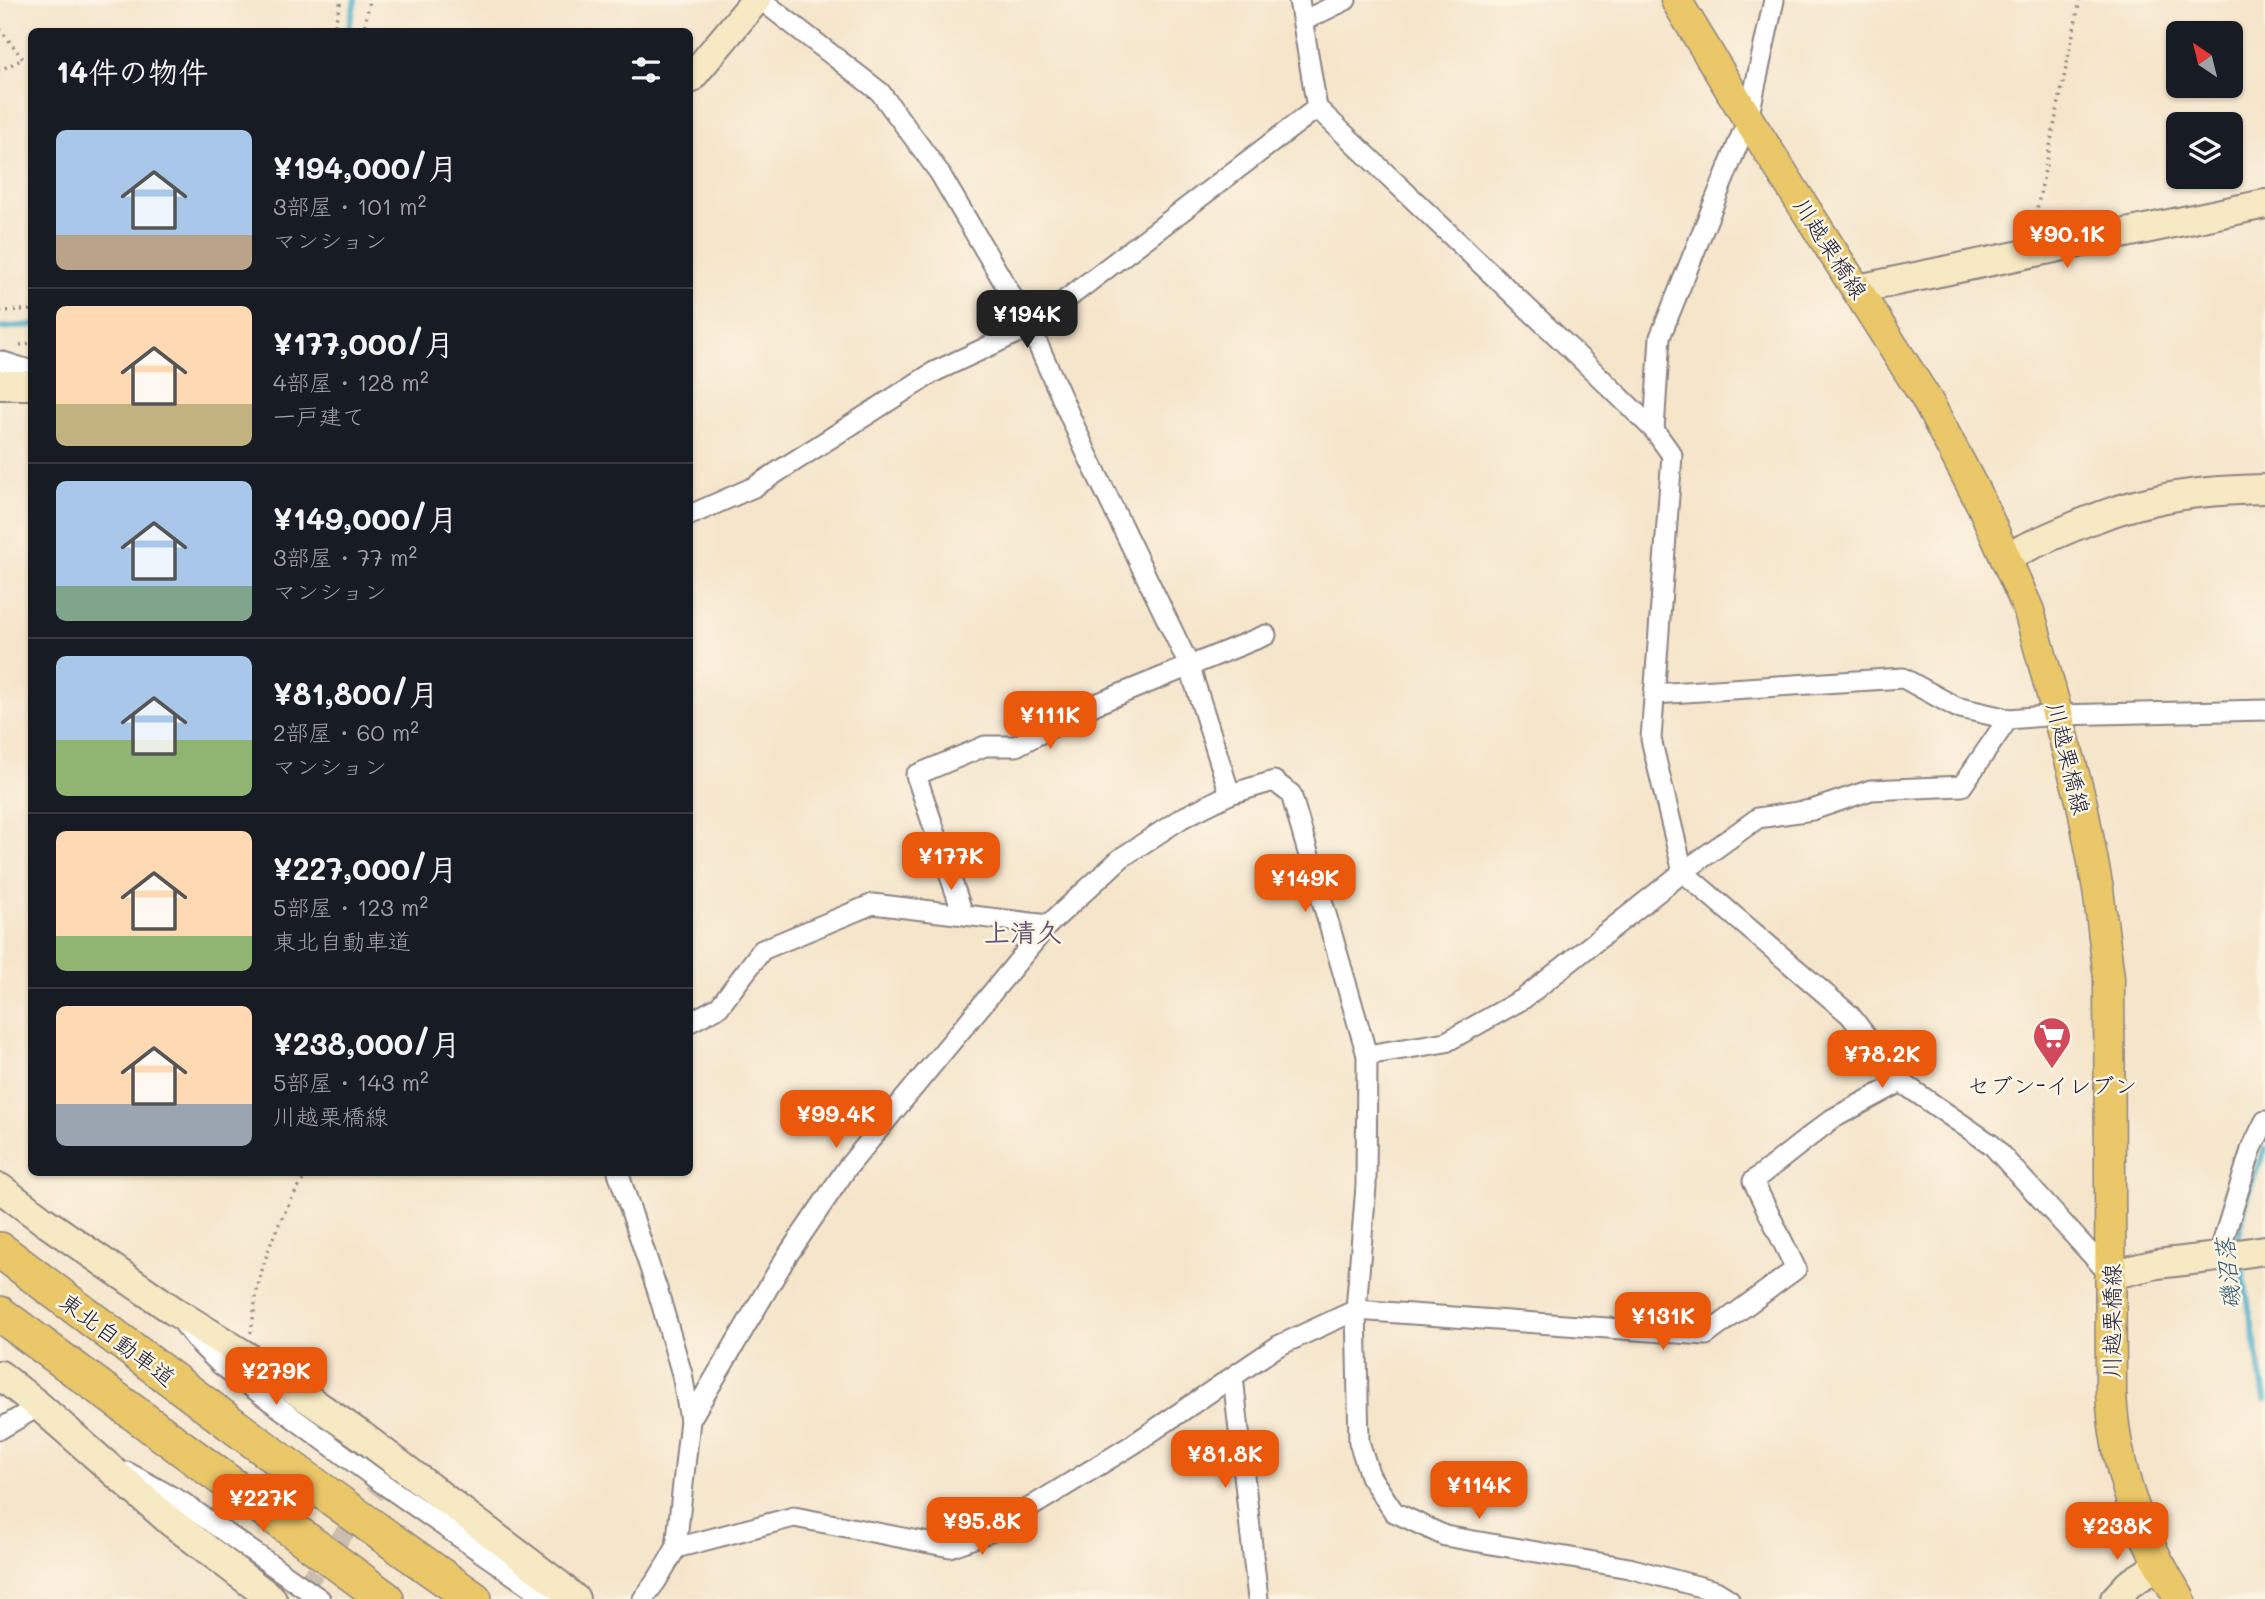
<!DOCTYPE html>
<html lang="ja">
<head>
<meta charset="utf-8">
<style>
	:root { --surface:#171b24; --page:#242831; --text:#f1f3f6; --muted:#9ea1a6; --line:#363941; --accent:#ea580c }
	body { margin:0; font-family:Mali,"Klee One",sans-serif; background:var(--page); color:var(--text); height:100vh; display:flex; flex-direction:column; font-size:26px; white-space:nowrap }
	* { box-sizing:border-box; margin:0 }
	p { font-size:23px; color:var(--muted) }
	.icon { flex:none; width:38px; height:38px; fill:none; stroke:currentColor; stroke-width:2; stroke-linecap:round; stroke-linejoin:round }
	.map { position:relative; flex:1; overflow:hidden }
	.drawer { position:absolute; left:28px; top:28px; width:665px; height:1148px; display:flex; flex-direction:column; background:var(--surface); border-radius:10px; box-shadow:0 2px 5px #0004 }
	.drawer>* { flex:none }
	.needle { width:46px; rotate:325deg }
	.controls { position:absolute; left:2166px; top:21px; display:grid; gap:14px }
	.controls a { display:grid; place-items:center; width:77px; height:77px; border-radius:10px; background:var(--surface); box-shadow:0 2px 5px #0004; font-size:35px }
	.price { position:absolute; translate:-50% -60px; padding:0 16px; border-radius:14px; background:var(--accent); color:#fff; font-size:23px; line-height:46px; filter:drop-shadow(0 2px 4px #0008) }
	.price::after { content:''; position:absolute; left:50%; top:42px; width:21px; height:16px; margin-left:-10px; background:inherit; clip-path:polygon(0 0,100% 0,50% 100%) }
	.price.on { background:#222; color:#fff }
	ul { padding:0; list-style:none }
	li { display:flex; align-items:center; gap:21px; height:175px; padding:0 28px }
	li+li { border-top:2px solid var(--line) }
	li span { display:grid; place-items:center; flex:none; width:196px; height:140px; border-radius:10px; color:#555 }
	li>.icon { margin-inline-start:auto }
	span .icon { width:84px; height:84px; fill:#fffc; stroke-width:1 }
	li b { font-size:30px }
	h2 { display:flex; justify-content:space-between; align-items:center; height:84px; padding:0 28px; font-size:30px }
	.map>svg:first-child { display:block }
</style>
</head>
<body>
<div class="map">
<svg width="2265" height="1599" viewBox="0 0 2265 1599">
	<rect width="100%" height="100%" fill="#fcf5e5"/>
	<filter id="ink" filterUnits="userSpaceOnUse"><feTurbulence type="fractalNoise" baseFrequency=".0143" numOctaves="2"/><feDisplacementMap in="SourceGraphic" scale="14" xChannelSelector="R" yChannelSelector="G"/><feConvolveMatrix kernelMatrix="1 2 1 2 8 2 1 2 1" color-interpolation-filters="sRGB"/></filter>
	<filter id="wash" filterUnits="userSpaceOnUse"><feTurbulence type="fractalNoise" baseFrequency=".00686" numOctaves="4" result="noise"/><feDisplacementMap in="SourceGraphic" scale="28" xChannelSelector="R" yChannelSelector="G"/><feGaussianBlur stdDeviation="1.57" result="paint"/><feColorMatrix in="noise" values="0 0 0 0 0 0 0 0 0 0 0 0 0 0 0 0 0 1.4 0 .05"/><feComposite in="paint" operator="in"/></filter>
	<g filter="url(#wash)">
		<rect width="100%" height="100%" fill="#f5e5cb"/>
		<g fill="none" stroke-linecap="round" stroke-linejoin="round">
			<g stroke="#4bafca" stroke-width="6">
				<polyline points="348,32 355,0"/>
				<polyline points="0,328 32,325"/>
				<polyline points="2239,1248 2238,1240 2248,1193 2265,1149"/>
				<polyline points="2241,1262 2265,1399"/>
			</g>
		</g>
	</g>
	<g filter="url(#ink)">
		<g fill="none" stroke-linecap="round" stroke-linejoin="round">
			<polyline stroke="#cbbeae" stroke-width="19" stroke-dasharray="19 10" stroke-linecap="butt" points="304,1587 382,1483"/>
			<defs>
				<g id="street">
					<polyline points="761,0 880,92 939,172 1030,327 1086,452 1189,665 1230,794"/>
					<polyline points="1299,0 1317,108 1580,358 1654,430 1672,455 1651,739 1683,872 1850,1015 1901,1082 1992,1145 2110,1275"/>
					<polyline points="1303,21 1346,0"/>
					<polyline points="0,361 32,371"/>
					<polyline points="1654,430 1660,337 1748,119 1774,0"/>
					<polyline points="690,515 754,487 934,372 1030,327 1317,108"/>
					<polyline points="1654,694 1903,678 1956,707 2008,719"/>
					<polyline points="963,914 916,775 985,746 1016,746 1096,704 1266,635"/>
					<polyline points="690,1022 719,1007 762,950 873,904 1048,925 1121,858 1182,818 1230,794 1274,781 1291,794 1367,1055 1366,1186 1356,1310 1359,1442 1370,1476 1394,1512 1445,1536 1629,1568 1716,1591 1729,1599"/>
					<polyline points="1367,1055 1446,1042 1523,999 1683,872 1758,818 1812,810 1871,790 1962,786 2008,719 2058,715 2265,710"/>
					<polyline points="618,1172 658,1292 682,1374 690,1420 676,1548 657,1580 643,1599"/>
					<polyline points="2218,1257 2251,1150 2265,1121"/>
					<polyline points="184,1324 198,1342 221,1365 382,1483 548,1599"/>
					<polyline points="1233,1377 1258,1599"/>
					<polyline points="690,1420 785,1259 847,1168 1048,925"/>
					<polyline points="0,1429 39,1406"/>
					<polyline points="127,1472 182,1502 320,1599"/>
					<polyline points="676,1548 794,1517 950,1547 990,1532 1132,1445 1278,1346 1356,1310 1706,1335 1796,1269 1753,1181 1832,1119 1901,1082"/>
				</g>
				<g id="secondary">
					<polyline points="690,79 756,0"/>
					<polyline points="1858,289 2265,204"/>
					<polyline points="0,385 32,385"/>
					<path d="M2005 557C2052 536 2101 512 2152 501 2189 492 2227 490 2265 489"/>
					<polyline points="0,1188 44,1221 174,1311 243,1354 362,1436 559,1585 575,1599"/>
					<polyline points="2110,1275 2157,1264 2218,1257 2265,1250"/>
					<polyline points="0,1375 39,1406 171,1522 272,1599"/>
					<polyline points="2115,1599 2129,1584 2159,1565"/>
				</g>
				<path id="primary" d="M1676 0 1748 119 1927 400 1982 505 2029 611 2082 804 2098 889 2109 978 2111 1392C2115 1470 2138 1533 2180 1599"/>
				<g id="highway">
					<path d="M0 1250C156 1368 313 1487 474 1599"/>
					<polyline points="0,1314 386,1599"/>
				</g>
			</defs>
			<use href="#street" stroke="#8c8483" stroke-width="23"/>
			<use href="#secondary" stroke="#8c8483" stroke-width="32"/>
			<use href="#primary" stroke="#8c8483" stroke-width="33"/>
			<use href="#highway" stroke="#8c8483" stroke-width="38"/>
			<g stroke="#8c8483" stroke-width="3.5" stroke-dasharray="2 5" stroke-linecap="butt">
				<polyline points="0,29 23,59 0,70"/>
				<polyline points="333,32 341,0"/>
				<polyline points="363,32 370,0"/>
				<polyline points="2033,228 2080,0"/>
				<polyline points="0,311 32,310"/>
				<polyline points="20,345 32,343"/>
				<path d="M251 1333C254 1315 255 1296 260 1278 269 1241 287 1204 308 1172"/>
			</g>
			<use href="#street" stroke="#fff" stroke-width="19"/>
			<use href="#secondary" stroke="#f7e9c3" stroke-width="28"/>
			<use href="#primary" stroke="#eac769" stroke-width="30"/>
			<use href="#highway" stroke="#eac769" stroke-width="35"/>
		</g>
	</g>
	<defs>
		<symbol id="supermarket-pin" viewBox="-11 -11 22 30"><path d="M0 17L-7.5 6A9.5 9.5 0 1 1 7.5 6Z" fill="#d1495b" stroke="#fcf5e5"/><path d="M-6-5.5h2.5l.6 2H6L4.5 2H-2.5L-4.4-4H-6ZM-1.5 3.2a1.3 1.3 0 1 0 .1 0ZM3 3.2a1.3 1.3 0 1 0 .1 0Z" fill="#fff"/></symbol>
	</defs>
	<g fill-rule="evenodd">
		<use href="#supermarket-pin" x="2030" y="1014" width="44" height="60"/>
	</g>
	<g text-anchor="middle" dominant-baseline="central" stroke-width="5" stroke-linejoin="round" paint-order="stroke">
		<g font-size="23" fill="#22223b" stroke="#fcf5e5">
			<text transform="translate(1831 248) rotate(57)">川越栗橋線</text>
			<text transform="translate(2069 758) rotate(76)">川越栗橋線</text>
			<text transform="translate(2111 1321) rotate(-90)">川越栗橋線</text>
			<text transform="translate(118 1339) rotate(37)">東北自動車道</text>
		</g>
		<g font-size="23" fill="#22223b" stroke="#fcf5e5">
			<text x="2052" y="1085">セブン-イレブン</text>
		</g>
		<g font-size="24" font-style="italic" fill="#325a74" stroke="#fcf5e5">
			<text transform="translate(2227 1274) rotate(-96)">磯沼落</text>
		</g>
		<g font-size="26" font-weight="bold" fill="#605271" stroke="#fcf5e5">
			<text x="1023" y="932">上清久</text>
		</g>
	</g>
</svg>
<div class="controls">
<a><svg class="needle" viewBox="-14 -14 28 28"><path d="M0-13l5 13h-10z" fill="#e53935"/><path d="M0 13l5-13h-10z" fill="#9ea1a6"/></svg></a>
<a><svg class="icon" aria-label="layers" viewBox="0 0 24 24"><path d="M12 4l9 5-9 5-9-5zM3 14l9 5 9-5"/></svg></a>
</div>
<b class="price" style="left:2067px;top:270px">¥90.1K</b>
<b class="price on" style="left:1027px;top:350px">¥194K</b>
<b class="price" style="left:1050px;top:751px">¥111K</b>
<b class="price" style="left:951px;top:892px">¥177K</b>
<b class="price" style="left:1305px;top:914px">¥149K</b>
<b class="price" style="left:1882px;top:1090px">¥78.2K</b>
<b class="price" style="left:836px;top:1150px">¥99.4K</b>
<b class="price" style="left:1663px;top:1352px">¥131K</b>
<b class="price" style="left:276px;top:1407px">¥279K</b>
<b class="price" style="left:1225px;top:1490px">¥81.8K</b>
<b class="price" style="left:1479px;top:1521px">¥114K</b>
<b class="price" style="left:263px;top:1534px">¥227K</b>
<b class="price" style="left:982px;top:1557px">¥95.8K</b>
<b class="price" style="left:2117px;top:1562px">¥238K</b>
<section class="drawer">
<h2>14件の物件<svg class="icon" aria-label="filters" viewBox="0 0 24 24"><path d="M4 7h16M4 17h16"/><circle cx="9" cy="7" r="2"/><circle cx="15" cy="17" r="2"/></svg></h2>
<ul>
<li><span style="background:linear-gradient(#a9c7e8 75%,#b9a48a 0)"><svg class="icon" aria-label="home" viewBox="0 0 24 24"><path d="M3 11l9-7 9 7M6 9v11h12V9"/></svg></span><div><b>¥194,000/月</b><p>3部屋 · 101 m²</p><p>マンション</p></div></li>
<li><span style="background:linear-gradient(#ffd9b3 70%,#c2b280 0)"><svg class="icon" aria-label="home" viewBox="0 0 24 24"><path d="M3 11l9-7 9 7M6 9v11h12V9"/></svg></span><div><b>¥177,000/月</b><p>4部屋 · 128 m²</p><p>一戸建て</p></div></li>
<li><span style="background:linear-gradient(#a9c7e8 75%,#7fa58c 0)"><svg class="icon" aria-label="home" viewBox="0 0 24 24"><path d="M3 11l9-7 9 7M6 9v11h12V9"/></svg></span><div><b>¥149,000/月</b><p>3部屋 · 77 m²</p><p>マンション</p></div></li>
<li><span style="background:linear-gradient(#a9c7e8 60%,#8fb573 0)"><svg class="icon" aria-label="home" viewBox="0 0 24 24"><path d="M3 11l9-7 9 7M6 9v11h12V9"/></svg></span><div><b>¥81,800/月</b><p>2部屋 · 60 m²</p><p>マンション</p></div></li>
<li><span style="background:linear-gradient(#ffd9b3 75%,#8fb573 0)"><svg class="icon" aria-label="home" viewBox="0 0 24 24"><path d="M3 11l9-7 9 7M6 9v11h12V9"/></svg></span><div><b>¥227,000/月</b><p>5部屋 · 123 m²</p><p>東北自動車道</p></div></li>
<li><span style="background:linear-gradient(#ffd9b3 70%,#9aa5b1 0)"><svg class="icon" aria-label="home" viewBox="0 0 24 24"><path d="M3 11l9-7 9 7M6 9v11h12V9"/></svg></span><div><b>¥238,000/月</b><p>5部屋 · 143 m²</p><p>川越栗橋線</p></div></li>
</ul>
</section>
</div>
</body>
</html>
